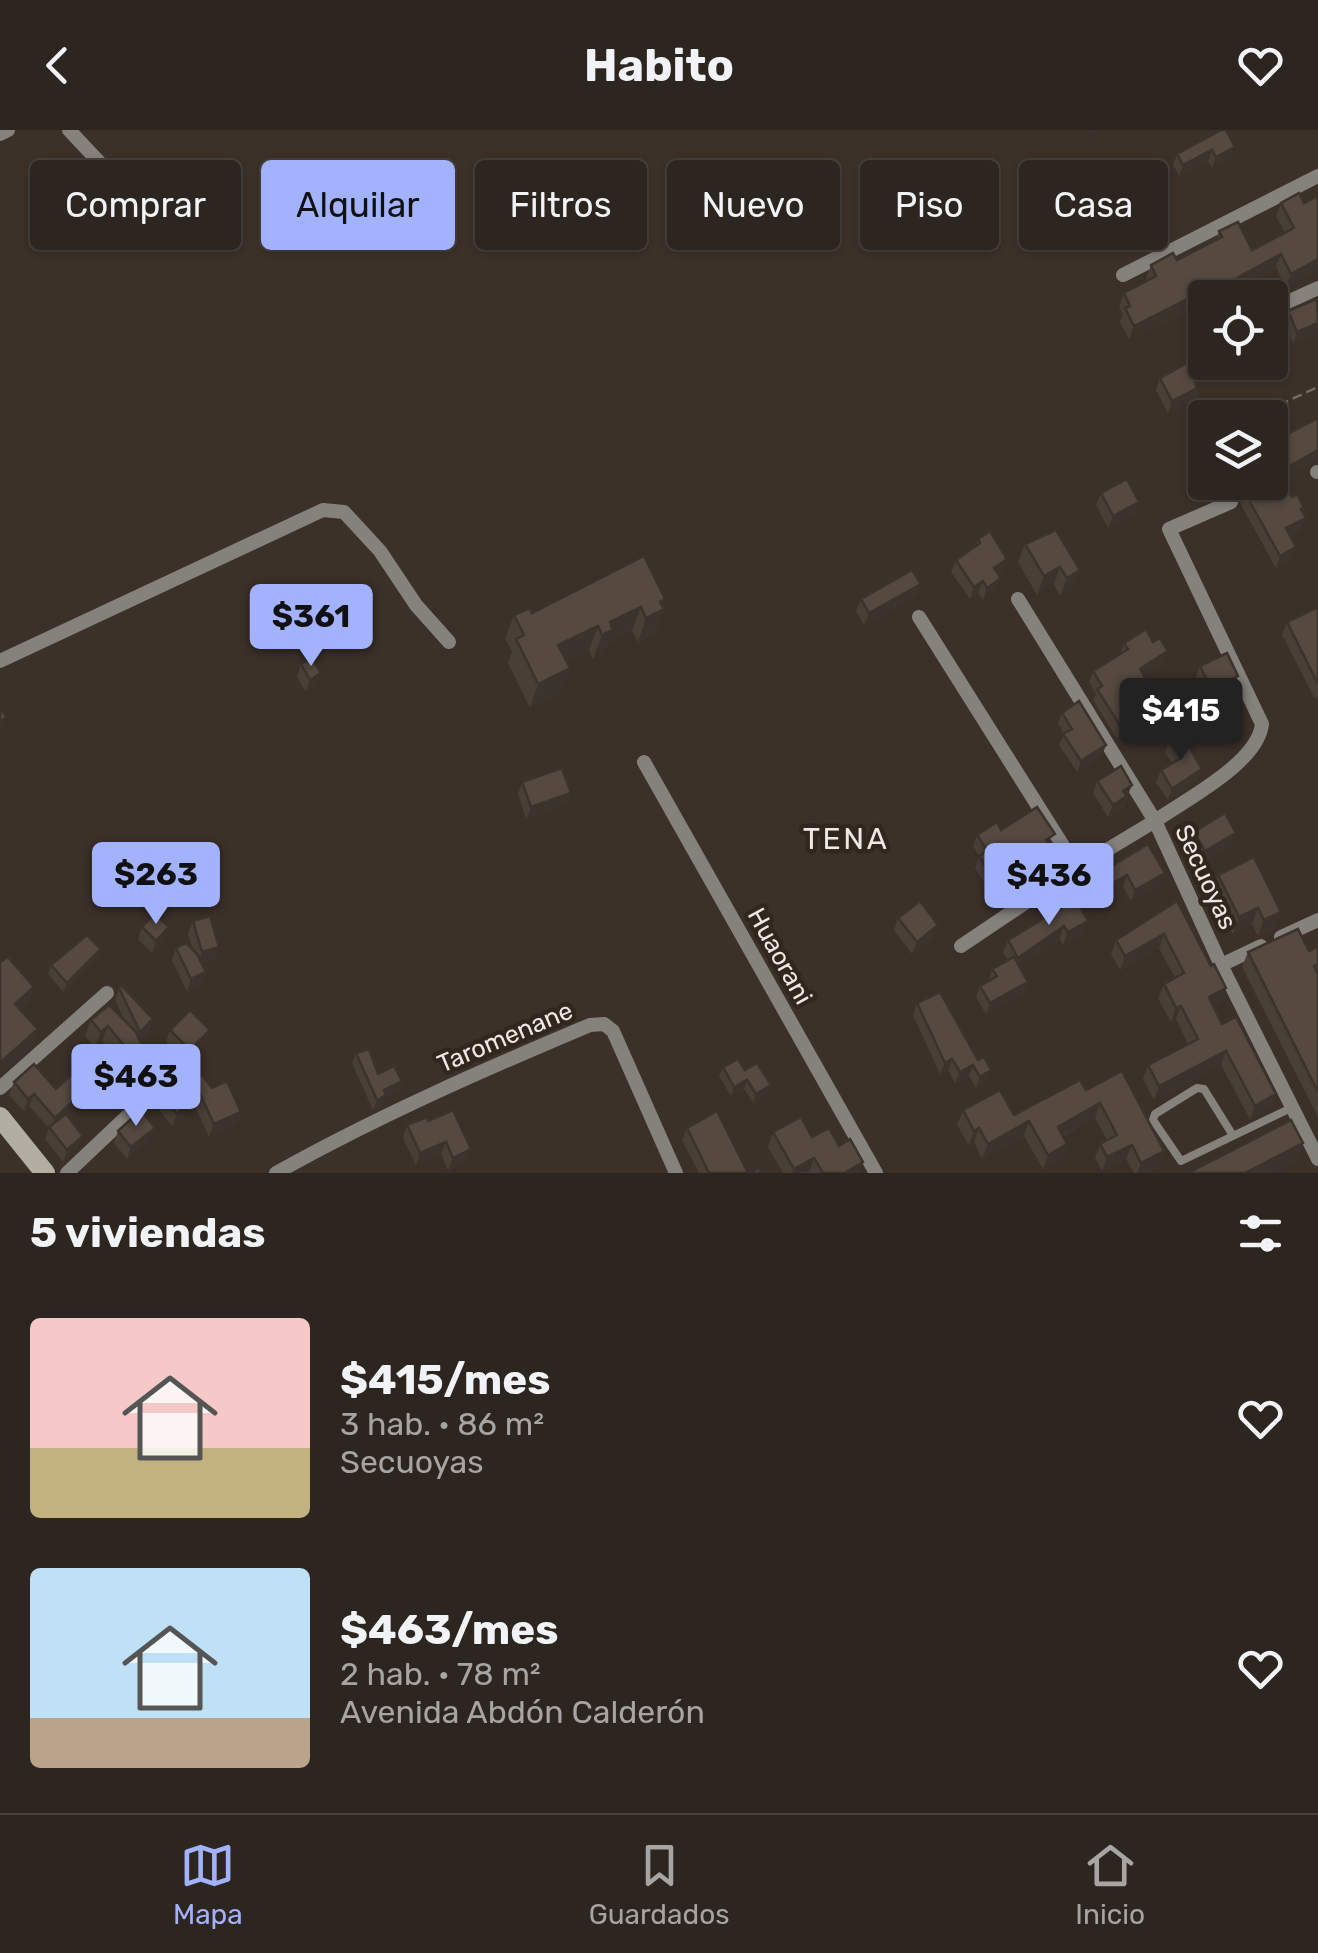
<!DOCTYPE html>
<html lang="es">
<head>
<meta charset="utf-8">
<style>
	:root { --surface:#2d251f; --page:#39312c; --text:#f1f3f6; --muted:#a7a5a4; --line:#48423d; --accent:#a3b2fd }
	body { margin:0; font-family:Rubik,sans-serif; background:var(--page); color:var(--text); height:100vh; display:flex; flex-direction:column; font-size:38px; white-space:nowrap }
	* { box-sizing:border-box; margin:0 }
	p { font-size:32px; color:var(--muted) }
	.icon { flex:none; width:55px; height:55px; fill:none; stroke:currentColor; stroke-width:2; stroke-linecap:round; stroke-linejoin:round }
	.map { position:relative; height:1043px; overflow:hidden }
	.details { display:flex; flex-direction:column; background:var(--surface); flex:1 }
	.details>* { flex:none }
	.hud { position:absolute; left:30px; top:30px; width:1260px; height:90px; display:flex; gap:20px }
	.fabs { position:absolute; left:1188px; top:150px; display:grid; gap:20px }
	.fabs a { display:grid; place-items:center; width:100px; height:100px; border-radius:10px; background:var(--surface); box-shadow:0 2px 8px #0004,0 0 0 2px var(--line); font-size:50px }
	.price { position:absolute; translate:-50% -85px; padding:0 22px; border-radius:10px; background:var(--accent); color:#111; font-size:32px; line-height:65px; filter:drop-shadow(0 2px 5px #0008) }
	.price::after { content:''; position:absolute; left:50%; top:60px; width:30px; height:22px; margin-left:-15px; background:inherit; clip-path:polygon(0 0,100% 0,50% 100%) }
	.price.on { background:#222; color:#fff }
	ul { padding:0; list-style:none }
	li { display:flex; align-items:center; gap:30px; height:250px; padding:0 30px }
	li span { display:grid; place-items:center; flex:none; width:280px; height:200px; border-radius:10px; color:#555 }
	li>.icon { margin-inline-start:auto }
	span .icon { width:120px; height:120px; fill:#fffc; stroke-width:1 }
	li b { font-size:42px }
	h2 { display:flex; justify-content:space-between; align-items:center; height:120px; padding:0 30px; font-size:42px }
	.chip { padding:0 35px; border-radius:10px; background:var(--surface); box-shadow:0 2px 8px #0004,0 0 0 2px var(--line); font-size:35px; line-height:90px }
	.chip.on { background:var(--accent); color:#111 }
	header { display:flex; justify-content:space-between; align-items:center; height:130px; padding:0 30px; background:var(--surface); font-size:45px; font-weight:700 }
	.tab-bar { display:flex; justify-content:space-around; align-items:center; height:140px; border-top:2px solid var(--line); background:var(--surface); font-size:28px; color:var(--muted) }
	.tab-bar a { display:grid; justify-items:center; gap:5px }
	.tab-bar .on { color:var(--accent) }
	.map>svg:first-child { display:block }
</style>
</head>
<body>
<header><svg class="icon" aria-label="back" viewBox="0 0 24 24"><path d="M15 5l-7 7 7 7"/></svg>Habito<svg class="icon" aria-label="heart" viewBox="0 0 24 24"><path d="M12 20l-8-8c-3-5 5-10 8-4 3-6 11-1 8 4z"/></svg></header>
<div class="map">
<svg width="1318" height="1043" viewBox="0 0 1318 1043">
	<rect width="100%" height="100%" fill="#3c3129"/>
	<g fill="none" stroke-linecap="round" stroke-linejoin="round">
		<polyline stroke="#746a63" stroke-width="2.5" stroke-dasharray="10 5" stroke-linecap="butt" points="1279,275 1318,257"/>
		<polyline stroke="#85827c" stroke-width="8" points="1232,1004 1204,959 1197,958 1155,984 1153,990 1181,1031 1291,978"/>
		<g stroke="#85827c" stroke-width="14">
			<polyline points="69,0 177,115"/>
			<polyline points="0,4 8,0"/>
			<polyline points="1123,145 1318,46"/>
			<polyline points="1270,180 1318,158"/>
			<polyline points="1317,342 1318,342"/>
			<path d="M1018 469 1155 691C1185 670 1258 633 1262 594L1169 399 1231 372"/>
			<polyline points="919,487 1077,738"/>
			<polyline points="0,531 323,380 344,382 380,421 416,475 449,512"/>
			<polyline points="644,632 876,1043"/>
			<polyline points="1281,807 1318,790"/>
			<polyline points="961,816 1077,738 1155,691 1221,835 1318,1029"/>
			<polyline points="1221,835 1261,816"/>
			<polyline points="0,958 107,863"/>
			<polyline points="67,1043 159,956"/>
			<path d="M276 1043C378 986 483 940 590 895L604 894 613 901 676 1043"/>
		</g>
		<polyline stroke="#b3aea4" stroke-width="20" points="0,987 45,1043"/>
	</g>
	<g fill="#493f37">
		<polygon points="1221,0 1231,28 1212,38 1208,31 1179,46 1173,35 1177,24"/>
		<polygon points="1318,71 1318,140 1286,157 1276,137 1221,168 1218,165 1129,209 1120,192 1123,184 1119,177 1124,163 1147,151 1146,149 1151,135 1177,130 1216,110 1219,101 1252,120 1285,103 1276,86 1281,73"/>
		<polygon points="1318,171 1318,203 1293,214 1284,193 1288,181"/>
		<polygon points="1160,248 1198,260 1193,270 1168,283 1156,260"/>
		<polygon points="1318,288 1318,332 1313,332 1283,349 1292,367 1304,378 1301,400 1290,406 1292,430 1276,438 1241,375 1240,367 1233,360 1236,352 1270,352"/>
		<polygon points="1101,363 1139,372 1134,384 1108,398 1096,375"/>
		<polygon points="1056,400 1073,458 1060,466 1054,455 1037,465 1018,432 1025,414"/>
		<polygon points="978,409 1003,441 998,444 1001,448 997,460 983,470 978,463 970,469 951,442 956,430 975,417"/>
		<polygon points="921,454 916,467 864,495 856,481 861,469"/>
		<polygon points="663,476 664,479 655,503 638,512 632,501 609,513 605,524 593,529 589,520 566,531 570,538 561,562 530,578 508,533 512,522 505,509 514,485 532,483"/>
		<polygon points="1318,477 1318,567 1315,569 1282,505 1287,492"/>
		<polygon points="1124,513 1164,533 1144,545 1168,603 1155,611 1144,593 1117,609 1093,570 1096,564 1089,552 1093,541 1120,524"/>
		<polygon points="301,534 317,555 306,562 297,547"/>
		<polygon points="1200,536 1233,558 1206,571 1195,549"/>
		<polygon points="1062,583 1106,615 1102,625 1077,642 1059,615 1064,604 1058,593"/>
		<polygon points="1169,610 1198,650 1168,670 1156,652 1161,640 1172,633 1165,622"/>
		<polygon points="1097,651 1128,667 1122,679 1108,687 1093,663"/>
		<polygon points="522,652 571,663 566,675 526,689 518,664"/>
		<polygon points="1001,700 1050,717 1058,729 1054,741 1032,754 1021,737 988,758 975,738 979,726 973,716 977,705"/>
		<polygon points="1194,702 1236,703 1232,715 1201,733 1189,714"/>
		<polygon points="1105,740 1161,754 1131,771 1123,756 1109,764 1101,751"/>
		<polygon points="1218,745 1281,782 1275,798 1258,806 1252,794 1233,804 1212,761"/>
		<polygon points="1076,769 1084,803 1063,815 1060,809 1019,836 1025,862 986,884 976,867 980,856 989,851 992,839 1008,830 1003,822 1008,810"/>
		<polygon points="1177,771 1221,872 1213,876 1222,894 1276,964 1271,978 1250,989 1221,935 1154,970 1143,949 1148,935 1188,914 1176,889 1171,892 1158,868 1164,854 1175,848 1159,818 1120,840 1111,824 1116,810"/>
		<polygon points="898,788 933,808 912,824 894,800"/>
		<polygon points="193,791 219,817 215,830 202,833 206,842 202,855 187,862 172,830 176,818 193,820 188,803"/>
		<polygon points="142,797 169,797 165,809 152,823 138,809"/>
		<polygon points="1318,816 1318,987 1242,837 1248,822 1309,821"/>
		<polygon points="101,819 97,829 63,862 48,844 51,835"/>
		<polygon points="119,858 153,889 149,901 140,910 142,915 137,931 125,940 102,912 95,918 85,906 91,890 124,890 115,870"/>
		<polygon points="940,862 987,952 976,958 969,946 955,953 948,940 940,944 913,885 917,873"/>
		<polygon points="170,900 206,912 189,929 212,958 241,982 237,994 209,1007 195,976 172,996 160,981 164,969 184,952 179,942 184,930 166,912"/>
		<polygon points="356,923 378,944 402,951 398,962 385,968 382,976 373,980 352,933"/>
		<polygon points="723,937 745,940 768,965 753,973 744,959 731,966 719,946"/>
		<polygon points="1122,941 1159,1036 1145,1043 1134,1043 1126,1029 1102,1041 1095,1028 1100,1014 1107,1010 1095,988 1063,1006 1062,1029 1043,1039 1024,1006 982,1029 974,1012 969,1015 957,995 963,980 1014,985 1086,960"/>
		<polygon points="104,951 67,985 78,1018 63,1032 45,1009 49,998 29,976 24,981 9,965 14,952 56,959"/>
		<polygon points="428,991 467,1031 448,1040 441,1024 416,1035 403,1008 407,995"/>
		<polygon points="687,998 748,1043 761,1043 699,1043 682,1010"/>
		<polygon points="118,1001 151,1010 127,1029 114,1013"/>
		<polygon points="773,1002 812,1007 839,1016 859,1043 783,1043 768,1017"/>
	</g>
	<g fill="#3c332d">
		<polygon points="1089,0 1100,0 1087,7"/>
		<polygon points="1235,17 1231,28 1212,38 1216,27"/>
		<polygon points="1212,20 1208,31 1179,46 1183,35"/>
		<polygon points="1281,124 1276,137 1220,168 1224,155"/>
		<polygon points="1318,129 1318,140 1286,157 1291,144"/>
		<polygon points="1223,151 1218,165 1212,168 1205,168 1205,171 1129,209 1134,196"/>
		<polygon points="1318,193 1318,203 1293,214 1297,202"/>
		<polygon points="1202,248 1193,270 1168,283 1172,271 1195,252"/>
		<polygon points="1318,320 1318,332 1313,332 1275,354 1279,342"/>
		<polygon points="1139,372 1134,384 1108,398 1113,386"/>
		<polygon points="1306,388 1301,400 1282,410 1286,398"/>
		<polygon points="1296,417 1292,430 1276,438 1280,426"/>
		<polygon points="1007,429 1003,441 989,450 994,438"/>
		<polygon points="1060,437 1054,455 1037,465 1044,446"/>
		<polygon points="1080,440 1073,458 1060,466 1067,448"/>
		<polygon points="1001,448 997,460 983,470 987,458"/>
		<polygon points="983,451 978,463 970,469 974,457"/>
		<polygon points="921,454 916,467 864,495 869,483"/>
		<polygon points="665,469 661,480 664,479 655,503 638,512 646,488 660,472"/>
		<polygon points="641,477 632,501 609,513 605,524 593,529 602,505 610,492"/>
		<polygon points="598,496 589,520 550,539 558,515"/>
		<polygon points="1168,521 1164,533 1136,550 1140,539"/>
		<polygon points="570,538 561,562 530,578 538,554"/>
		<polygon points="321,543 317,555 306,562 310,550"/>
		<polygon points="1238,546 1233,558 1206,571 1211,559"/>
		<polygon points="1148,582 1144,593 1117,609 1121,597"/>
		<polygon points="7,587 0,605 0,592"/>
		<polygon points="1172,592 1168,603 1155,611 1159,600"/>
		<polygon points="1106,615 1102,625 1077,642 1081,631"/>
		<polygon points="1202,639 1198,650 1168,670 1172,659"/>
		<polygon points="1132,655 1122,679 1108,687 1113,675 1123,661"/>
		<polygon points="571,663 566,675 526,689 531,677"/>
		<polygon points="1236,703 1232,715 1201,733 1205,721"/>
		<polygon points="1025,725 1021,737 988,758 992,746"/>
		<polygon points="1058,729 1054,741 1032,754 1036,743"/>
		<polygon points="1165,743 1161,754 1131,771 1135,760"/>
		<polygon points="1127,745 1123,756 1109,764 1113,753"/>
		<polygon points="1258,778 1252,794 1233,804 1239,787"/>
		<polygon points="1281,782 1275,798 1258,806 1264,790"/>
		<polygon points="1088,791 1084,803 1063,815 1068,802"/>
		<polygon points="938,795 933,808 912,824 917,812"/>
		<polygon points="1064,796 1060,809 1013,840 1018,828"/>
		<polygon points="169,797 165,809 152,823 156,811"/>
		<polygon points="1164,804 1159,818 1120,840 1125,826"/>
		<polygon points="219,817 215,830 198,835 202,822"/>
		<polygon points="101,819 97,829 63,862 67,853"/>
		<polygon points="206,842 202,855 187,862 191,849"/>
		<polygon points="1028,852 1025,862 986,884 990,873"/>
		<polygon points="34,857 29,873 9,891 15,874"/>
		<polygon points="1226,858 1221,872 1204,881 1209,867"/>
		<polygon points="1181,876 1176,889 1171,892 1176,878"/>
		<polygon points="153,889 149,901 135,914 140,902"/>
		<polygon points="108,896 102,912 95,918 101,902"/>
		<polygon points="38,899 32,916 0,944 2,931"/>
		<polygon points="210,900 206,912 186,932 190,920"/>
		<polygon points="142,915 137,931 125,940 131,924"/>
		<polygon points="1226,921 1221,935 1154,970 1159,956"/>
		<polygon points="952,929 948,940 940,944 945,933"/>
		<polygon points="973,935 969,946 955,953 960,942"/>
		<polygon points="108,939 104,951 51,1000 55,988"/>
		<polygon points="991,940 987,952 976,958 980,947"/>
		<polygon points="747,950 744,959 731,966 734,957"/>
		<polygon points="402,951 398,962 385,968 382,976 373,980 377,970 384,960"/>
		<polygon points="771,955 768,965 753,973 756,964"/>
		<polygon points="34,964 29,976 24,981 28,969"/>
		<polygon points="200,964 195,976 172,996 177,984"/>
		<polygon points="1276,964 1271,978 1250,989 1255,976"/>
		<polygon points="1100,973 1095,988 1052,1011 1058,997"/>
		<polygon points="241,982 237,994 209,1007 214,994"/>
		<polygon points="1029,991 1024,1006 982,1029 988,1014"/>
		<polygon points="155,998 151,1010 127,1029 131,1017"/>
		<polygon points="979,998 974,1012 969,1015 974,1001"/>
		<polygon points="83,1006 78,1018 63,1032 67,1020"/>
		<polygon points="446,1012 441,1024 416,1035 420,1023"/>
		<polygon points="1303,1013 1297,1032 1274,1043 1245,1043"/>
		<polygon points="1067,1014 1062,1029 1043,1039 1048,1025"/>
		<polygon points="1132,1015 1126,1029 1102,1041 1107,1027"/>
		<polygon points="471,1019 467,1031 448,1040 453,1028"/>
		<polygon points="1164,1021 1159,1036 1145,1043 1138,1043 1141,1033"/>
		<polygon points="814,1028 809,1042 792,1043 794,1039"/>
		<polygon points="863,1032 859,1043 844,1043"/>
	</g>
	<g fill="#554940" stroke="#3c332d" stroke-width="2.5">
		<polygon points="1221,0 1226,0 1235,17 1216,27 1212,20 1183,35 1177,24"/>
		<polygon points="1299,63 1304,73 1316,67 1318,71 1318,129 1291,144 1281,124 1224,155 1223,151 1134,196 1125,178 1130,176 1124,163 1156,146 1151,135 1173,123 1177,130 1222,107 1219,101 1238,92 1252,120 1294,98 1281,73"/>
		<polygon points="1317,169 1318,193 1297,202 1288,181"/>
		<polygon points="1193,230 1202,248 1195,252 1197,258 1172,271 1160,248"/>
		<polygon points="1318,288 1318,320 1279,342 1292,367 1297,364 1304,378 1301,379 1306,388 1286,398 1296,417 1280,426 1245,363 1245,355 1242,352 1270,352 1270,313"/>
		<polygon points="1127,349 1139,372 1113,386 1101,363"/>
		<polygon points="1056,400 1080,440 1067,448 1060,437 1044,446 1025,414"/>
		<polygon points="990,401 1007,429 994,438 1001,448 987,458 983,451 974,457 956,430 980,413 978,409"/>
		<polygon points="644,426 665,469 660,472 664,479 646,488 641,477 610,492 613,500 602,505 598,496 558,515 570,538 538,554 516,509 524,505 514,485 530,478 532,483"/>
		<polygon points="912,440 921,454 869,483 861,469"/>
		<polygon points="1318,477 1318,554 1287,492"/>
		<polygon points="1146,499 1153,512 1160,508 1168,521 1140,539 1172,592 1159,600 1148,582 1121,597 1097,559 1102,556 1093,541 1128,519 1124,513"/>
		<polygon points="1227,523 1238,546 1211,559 1200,536"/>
		<polygon points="312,528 321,543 310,550 301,534"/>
		<polygon points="1079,571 1106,615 1081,631 1063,604 1072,599 1062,583"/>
		<polygon points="0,578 7,587 0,592"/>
		<polygon points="1181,603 1202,639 1172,659 1161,640 1181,628 1169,610"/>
		<polygon points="1121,636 1132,655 1123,661 1127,666 1113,675 1097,651"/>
		<polygon points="562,638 571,663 531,677 522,652"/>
		<polygon points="1037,677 1055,704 1046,710 1058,729 1036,743 1025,725 992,746 979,726 988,721 977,705 997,692 1001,700"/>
		<polygon points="1225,683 1236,703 1205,721 1194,702"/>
		<polygon points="1148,714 1165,743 1135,760 1127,745 1113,753 1105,740"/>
		<polygon points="1254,727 1281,782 1264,790 1258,778 1239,787 1218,745"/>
		<polygon points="1076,769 1088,791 1068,802 1064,796 1018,828 1008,810"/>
		<polygon points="920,771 938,795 917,812 898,788"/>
		<polygon points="1177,771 1211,836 1214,834 1226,858 1209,867 1222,894 1236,887 1276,964 1255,976 1226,921 1159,956 1148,935 1198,909 1181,876 1176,878 1164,854 1184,843 1164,804 1125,826 1116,810"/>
		<polygon points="155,783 169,797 156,811 142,797"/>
		<polygon points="210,786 219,817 202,822 193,791"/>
		<polygon points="1298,799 1309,821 1318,816 1318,834 1314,836 1318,844 1318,962 1248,822"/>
		<polygon points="87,805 101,819 67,853 51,835"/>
		<polygon points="186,813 197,824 206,842 191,849 176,818"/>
		<polygon points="8,827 34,857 15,874 38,899 2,931 0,930 0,832"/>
		<polygon points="1014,827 1028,852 990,873 980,856 997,846 992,839"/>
		<polygon points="121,855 153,889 140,902 119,858"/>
		<polygon points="940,862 978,930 984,927 991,940 980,947 973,935 960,942 952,929 945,933 917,873"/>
		<polygon points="109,875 136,902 142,915 131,924 108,896 101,902 91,890"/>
		<polygon points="190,880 210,900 190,920 170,900"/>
		<polygon points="369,919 378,944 394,936 402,951 384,960 386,965 377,970 356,923"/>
		<polygon points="96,922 108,939 55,988 34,964 28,969 14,952 34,934 56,959"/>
		<polygon points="188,928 212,958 227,951 241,982 214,994 200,964 177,984 164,969 191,946 184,930"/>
		<polygon points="738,929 745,940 757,933 771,955 756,964 747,950 734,957 723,937"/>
		<polygon points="1122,941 1164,1021 1141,1033 1132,1015 1107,1027 1100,1014 1117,1005 1100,973 1058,997 1067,1014 1048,1025 1029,991 988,1014 979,998 974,1001 963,980 1000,960 1014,985 1080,950 1086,960"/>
		<polygon points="141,980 155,998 131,1017 118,1001"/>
		<polygon points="453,980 471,1019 453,1028 446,1012 420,1023 407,995 427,987 428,991"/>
		<polygon points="717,981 748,1043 759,1038 761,1043 709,1043 687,998"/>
		<polygon points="66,984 83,1006 67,1020 49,997"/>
		<polygon points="801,987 812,1007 829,998 839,1016 850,1009 863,1032 844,1043 823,1043 814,1028 794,1039 773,1002"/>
		<polygon points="1291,990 1303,1013 1245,1043 1188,1043"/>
	</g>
	<g text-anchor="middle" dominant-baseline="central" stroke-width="9" stroke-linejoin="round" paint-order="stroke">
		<g font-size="25" fill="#f0e8e3" stroke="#32271f">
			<text transform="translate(1206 747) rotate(65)">Secuoyas</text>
			<text transform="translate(780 826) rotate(61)">Huaorani</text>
			<text transform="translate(505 907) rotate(-23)">Taromenane</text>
		</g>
		<g font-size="30" letter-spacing="2.5" fill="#f0e8e3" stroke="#32271f">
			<text x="846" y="709">TENA</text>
		</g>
	</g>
</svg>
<div class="fabs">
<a><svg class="icon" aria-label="locate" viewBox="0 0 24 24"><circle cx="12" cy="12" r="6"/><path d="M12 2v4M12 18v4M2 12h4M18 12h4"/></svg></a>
<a><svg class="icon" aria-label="layers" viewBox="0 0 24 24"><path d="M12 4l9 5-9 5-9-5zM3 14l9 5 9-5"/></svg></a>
</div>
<b class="price" style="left:311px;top:539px">$361</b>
<b class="price on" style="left:1181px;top:633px">$415</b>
<b class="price" style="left:156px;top:797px">$263</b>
<b class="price" style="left:1049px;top:798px">$436</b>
<b class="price" style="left:136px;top:999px">$463</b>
<div class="hud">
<a class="chip">Comprar</a>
<a class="chip on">Alquilar</a>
<a class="chip">Filtros</a>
<a class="chip">Nuevo</a>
<a class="chip">Piso</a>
<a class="chip">Casa</a>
</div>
</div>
<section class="details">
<h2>5 viviendas<svg class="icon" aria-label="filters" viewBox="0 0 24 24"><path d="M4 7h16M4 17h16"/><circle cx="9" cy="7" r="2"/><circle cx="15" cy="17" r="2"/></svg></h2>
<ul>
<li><span style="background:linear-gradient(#f6c9c9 65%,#c2b280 0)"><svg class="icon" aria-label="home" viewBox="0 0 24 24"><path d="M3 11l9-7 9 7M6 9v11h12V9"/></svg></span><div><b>$415/mes</b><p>3 hab. · 86 m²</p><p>Secuoyas</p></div><svg class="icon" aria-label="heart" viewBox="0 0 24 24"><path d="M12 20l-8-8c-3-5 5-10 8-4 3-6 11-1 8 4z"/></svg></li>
<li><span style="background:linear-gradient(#bfe0f5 75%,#b9a48a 0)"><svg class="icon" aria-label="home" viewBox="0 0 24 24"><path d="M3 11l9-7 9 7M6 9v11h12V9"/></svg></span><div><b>$463/mes</b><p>2 hab. · 78 m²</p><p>Avenida Abdón Calderón</p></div><svg class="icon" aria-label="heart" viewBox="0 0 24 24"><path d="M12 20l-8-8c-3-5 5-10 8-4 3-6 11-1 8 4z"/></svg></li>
</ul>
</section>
<nav class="tab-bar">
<a class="on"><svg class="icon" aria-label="map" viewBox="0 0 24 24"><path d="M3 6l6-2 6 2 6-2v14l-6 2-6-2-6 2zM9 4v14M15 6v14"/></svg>Mapa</a>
<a><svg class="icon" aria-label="saved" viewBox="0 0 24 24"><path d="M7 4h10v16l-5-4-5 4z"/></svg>Guardados</a>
<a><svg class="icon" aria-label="home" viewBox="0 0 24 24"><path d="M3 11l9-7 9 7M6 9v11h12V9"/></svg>Inicio</a>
</nav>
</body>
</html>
